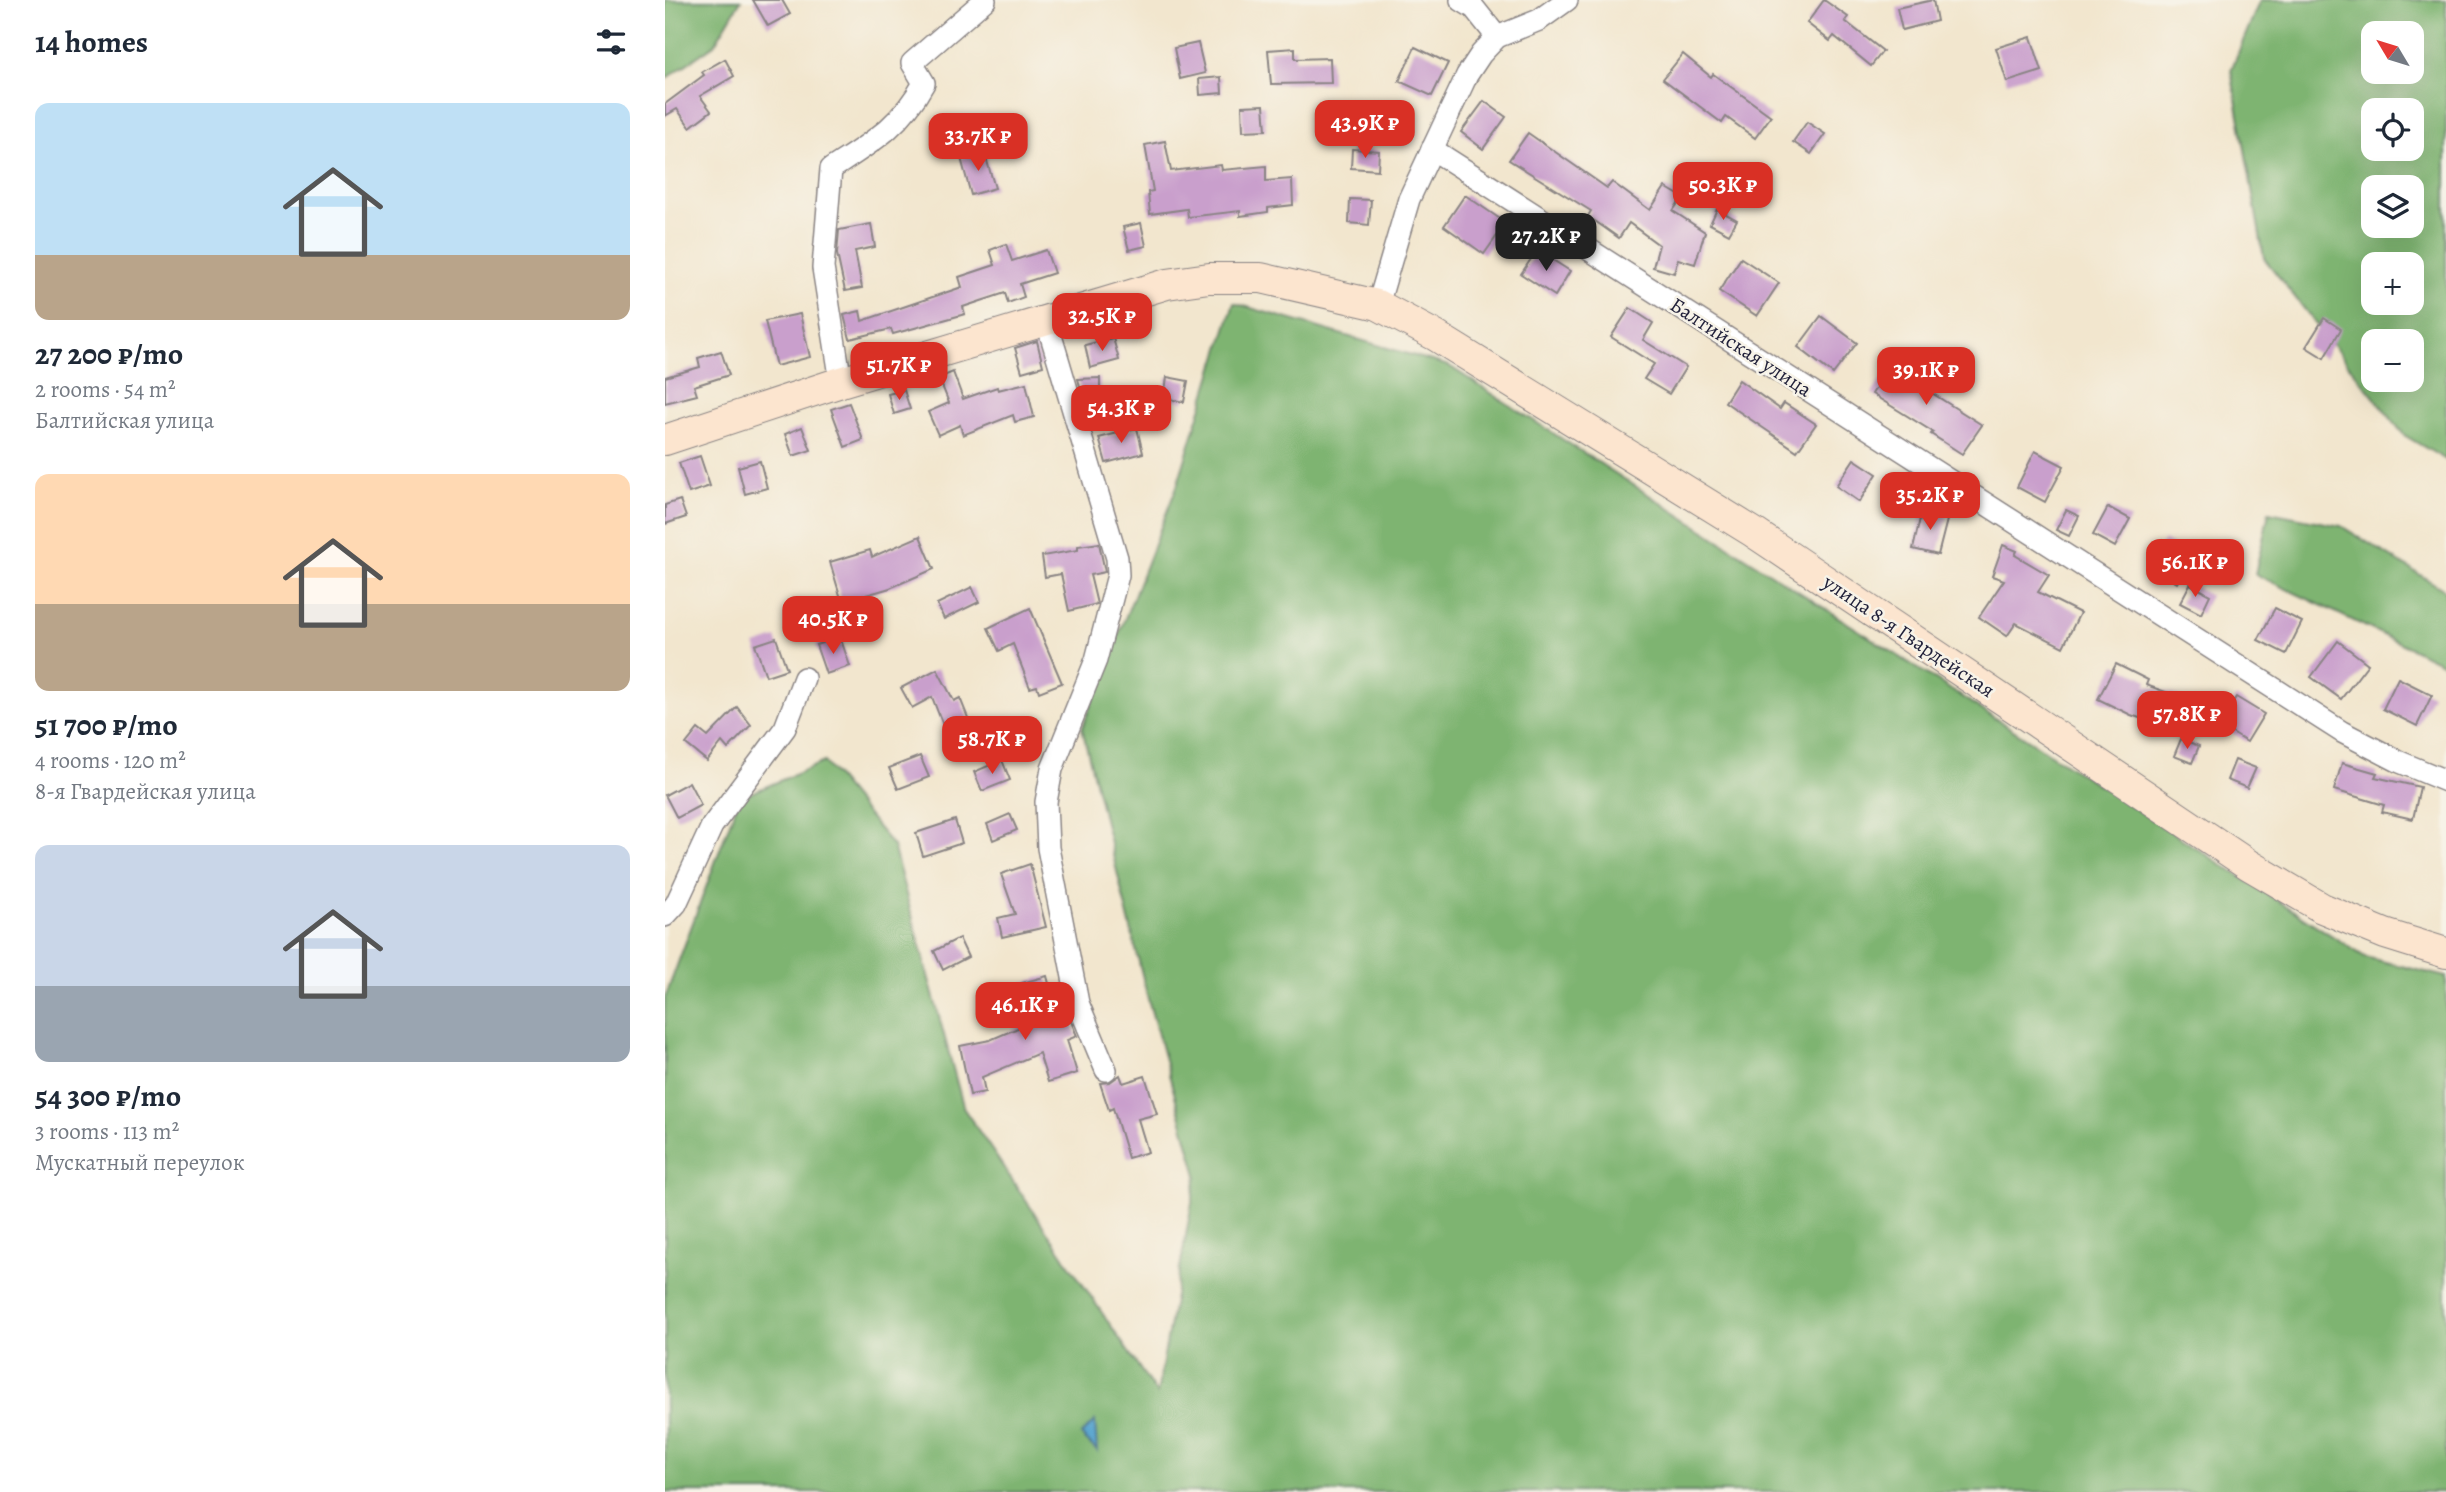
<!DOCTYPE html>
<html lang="en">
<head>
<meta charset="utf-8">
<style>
	:root { --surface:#fff; --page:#f2f2f3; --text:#1f2937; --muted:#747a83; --accent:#d93025 }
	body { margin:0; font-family:Alegreya,serif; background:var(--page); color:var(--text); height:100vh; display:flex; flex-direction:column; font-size:26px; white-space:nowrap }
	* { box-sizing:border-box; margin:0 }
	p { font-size:23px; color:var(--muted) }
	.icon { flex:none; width:38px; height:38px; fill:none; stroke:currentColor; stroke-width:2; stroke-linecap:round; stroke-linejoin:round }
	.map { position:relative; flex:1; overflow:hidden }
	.panel { display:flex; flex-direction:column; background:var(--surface); width:665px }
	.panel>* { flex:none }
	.needle { width:46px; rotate:308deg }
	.controls { position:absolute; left:1696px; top:21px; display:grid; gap:14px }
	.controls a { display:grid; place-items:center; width:63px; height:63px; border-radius:14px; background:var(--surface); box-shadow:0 7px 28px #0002; font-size:35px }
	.price { position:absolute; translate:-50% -60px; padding:0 16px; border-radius:14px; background:var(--accent); color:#fff; font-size:23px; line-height:46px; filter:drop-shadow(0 2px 4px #0008) }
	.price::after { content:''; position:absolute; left:50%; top:42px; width:21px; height:16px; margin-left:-10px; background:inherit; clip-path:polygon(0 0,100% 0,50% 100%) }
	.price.on { background:#222; color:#fff }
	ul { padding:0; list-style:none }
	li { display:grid; align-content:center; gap:14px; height:371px; padding:0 35px }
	li span { display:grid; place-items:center; height:217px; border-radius:14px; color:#555 }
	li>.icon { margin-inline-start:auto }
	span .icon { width:126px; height:126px; fill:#fffc; stroke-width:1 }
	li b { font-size:30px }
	h2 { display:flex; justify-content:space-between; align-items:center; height:84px; padding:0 35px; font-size:30px }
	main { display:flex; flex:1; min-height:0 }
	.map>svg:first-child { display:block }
</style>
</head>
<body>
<main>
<section class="panel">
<h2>14 homes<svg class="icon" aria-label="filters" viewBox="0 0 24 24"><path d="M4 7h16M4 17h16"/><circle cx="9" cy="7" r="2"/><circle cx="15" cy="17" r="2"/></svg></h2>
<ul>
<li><span style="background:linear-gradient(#bfe0f5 70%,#b9a48a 0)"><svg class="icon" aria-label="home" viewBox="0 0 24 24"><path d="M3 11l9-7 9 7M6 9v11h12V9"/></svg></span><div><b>27 200 ₽/mo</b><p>2 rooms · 54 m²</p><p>Балтийская улица</p></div></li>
<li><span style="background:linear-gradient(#ffd9b3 60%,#b9a48a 0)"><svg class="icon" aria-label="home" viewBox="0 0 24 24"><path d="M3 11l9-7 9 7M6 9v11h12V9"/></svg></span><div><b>51 700 ₽/mo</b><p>4 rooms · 120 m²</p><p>8-я Гвардейская улица</p></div></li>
<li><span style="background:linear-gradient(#c9d6e8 65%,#9aa5b1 0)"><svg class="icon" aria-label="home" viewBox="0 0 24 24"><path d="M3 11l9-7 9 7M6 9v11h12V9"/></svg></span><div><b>54 300 ₽/mo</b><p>3 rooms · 113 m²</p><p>Мускатный переулок</p></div></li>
</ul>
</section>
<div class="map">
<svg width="1781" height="1492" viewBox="0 0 1781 1492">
	<rect width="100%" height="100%" fill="#f7f3e8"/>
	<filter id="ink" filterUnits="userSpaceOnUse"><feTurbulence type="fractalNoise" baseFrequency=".0143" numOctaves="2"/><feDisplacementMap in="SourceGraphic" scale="14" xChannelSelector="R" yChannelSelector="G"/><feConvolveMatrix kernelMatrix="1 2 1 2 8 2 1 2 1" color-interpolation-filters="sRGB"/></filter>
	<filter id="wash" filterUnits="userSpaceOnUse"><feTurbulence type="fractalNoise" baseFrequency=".00686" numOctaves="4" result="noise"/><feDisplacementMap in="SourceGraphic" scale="28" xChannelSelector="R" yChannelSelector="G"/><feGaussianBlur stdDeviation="1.57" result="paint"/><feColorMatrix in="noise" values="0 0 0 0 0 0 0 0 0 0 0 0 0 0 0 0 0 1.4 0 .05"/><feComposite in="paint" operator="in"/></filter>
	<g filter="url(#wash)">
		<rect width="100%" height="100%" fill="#f2e6ce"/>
		<g fill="#7eb471" stroke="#506b56" stroke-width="2" fill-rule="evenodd">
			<polygon points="0,0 76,0 49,45 0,79"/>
			<path d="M1595 0H1781V460L1739 435 1599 258 1566 70ZM1708 33H1746V72H1708ZM1708 110H1746V149H1708ZM1708 187H1746V226H1708ZM1708 264H1746V303H1708ZM1708 341H1746V380H1708Z"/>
			<polygon points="569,303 784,366 1700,957 1781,977 1781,1492 0,1492 0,998 74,798 159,762 228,846 299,1109 492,1394 532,1175 483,999 417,728 512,486"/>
			<polygon points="1604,512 1676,526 1781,591 1781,665 1590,574"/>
		</g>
		<polygon fill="#53a2cd" stroke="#3a6284" stroke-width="2" points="430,1421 432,1451 416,1435"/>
		<g id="blocks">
			<g fill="#c99fcc">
				<polygon points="88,0 117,0 125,14 103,26"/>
				<polygon points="1159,0 1183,17 1180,21 1218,51 1206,66 1169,36 1165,41 1142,23"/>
				<polygon points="1268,0 1272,21 1237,30 1232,8"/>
				<polygon points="1366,37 1377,71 1342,82 1331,48"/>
				<polygon points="533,43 540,73 515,79 509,48"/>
				<polygon points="750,47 783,63 767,96 734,81"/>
				<polygon points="630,48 630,59 665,58 666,83 606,84 603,50"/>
				<polygon points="1018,54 1046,77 1048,74 1106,116 1090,138 1061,117 1057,123 998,79"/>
				<polygon points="60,59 69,76 35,96 46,111 25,127 12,109 0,116 0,104 39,75 37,72"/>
				<polygon points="556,77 557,93 535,95 534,79"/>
				<polygon points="819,101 841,117 818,149 796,132"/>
				<polygon points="599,105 601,130 578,131 577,106"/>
				<polygon points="1142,122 1160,134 1146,154 1128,142"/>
				<polygon points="863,133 942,188 947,182 985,210 1000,187 1017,197 1008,211 1040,232 1030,264 1013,259 1009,273 988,267 994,245 964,223 954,238 923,216 926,211 844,160"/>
				<polygon points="500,141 506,171 556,165 557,170 601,166 601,181 627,179 628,205 603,208 603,212 575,216 575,211 523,217 522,209 485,214 483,192 488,191 480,145"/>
				<polygon points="687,149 714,151 713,170 686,168"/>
				<polygon points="319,151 330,188 306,195 296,158"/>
				<polygon points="800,195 841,223 819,254 779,226"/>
				<polygon points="685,199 706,200 704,225 684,223"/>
				<polygon points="1052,209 1072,220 1064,234 1045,224"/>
				<polygon points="476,223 481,246 464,250 458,227"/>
				<polygon points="206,224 210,247 190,251 197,288 180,291 172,254 174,230"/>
				<polygon points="341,244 347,261 381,250 389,273 355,284 359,297 343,303 340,293 298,307 300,314 228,334 226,329 185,339 179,315 195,311 197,321 297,287 294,277 330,265 325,250"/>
				<polygon points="872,250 905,271 890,296 856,274"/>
				<polygon points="1076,258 1114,283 1092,316 1054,291"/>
				<polygon points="965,308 988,323 978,340 1021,367 1004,394 979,379 989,364 946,337"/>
				<polygon points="135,314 145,357 111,366 100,321"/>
				<polygon points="1156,316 1192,343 1168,374 1133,347"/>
				<polygon points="1659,318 1676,329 1659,358 1641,347"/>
				<polygon points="448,338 454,360 425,368 420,345"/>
				<polygon points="372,341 378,366 357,372 350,348"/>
				<polygon points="56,351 64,375 29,386 32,395 0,403 0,377 35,367 33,358"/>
				<polygon points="1229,359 1267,383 1262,390 1317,425 1297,454 1266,434 1268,432 1207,394"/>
				<polygon points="288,372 298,399 332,387 333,390 361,383 369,417 350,422 348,415 298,435 295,425 273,435 263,412 284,403 274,378"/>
				<polygon points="502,377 523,381 519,402 499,398"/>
				<polygon points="435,378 435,393 417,393 413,379"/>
				<polygon points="1074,380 1115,409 1119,403 1151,424 1132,451 1060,402"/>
				<polygon points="239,390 245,409 229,414 223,394"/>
				<polygon points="184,403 198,440 180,447 166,409"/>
				<polygon points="137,427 146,450 128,456 120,434"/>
				<polygon points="472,428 478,453 441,463 434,438"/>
				<polygon points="1370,451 1399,466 1380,502 1352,487"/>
				<polygon points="35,456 45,486 24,493 14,463"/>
				<polygon points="1189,459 1212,474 1194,502 1171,486"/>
				<polygon points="95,461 102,488 80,494 73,467"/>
				<polygon points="15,500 21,517 0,524 0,505"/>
				<polygon points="1443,507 1465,519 1450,547 1428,535"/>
				<polygon points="1257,510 1283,516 1273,555 1248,549"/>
				<polygon points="1401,510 1414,516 1404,536 1391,530"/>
				<polygon points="255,536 269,569 225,588 177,602 165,562 205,550 207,557"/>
				<polygon points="1499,540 1527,557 1512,583 1483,566"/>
				<polygon points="434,543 440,572 425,575 432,604 404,611 396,574 380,577 377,556 413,550 413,546"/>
				<polygon points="1338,545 1352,551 1350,555 1384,575 1373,592 1415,613 1398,647 1351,623 1342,636 1314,617 1339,580 1327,576"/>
				<polygon points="1525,584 1545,595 1536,614 1515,603"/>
				<polygon points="307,587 314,602 279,619 272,604"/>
				<polygon points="365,608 397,683 374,692 372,686 365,688 348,644 334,651 323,628"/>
				<polygon points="1610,608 1637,622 1621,654 1593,640"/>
				<polygon points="175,637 185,666 161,674 151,645"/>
				<polygon points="111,638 122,669 101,676 90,645"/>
				<polygon points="1673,641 1703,664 1676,699 1646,677"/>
				<polygon points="1451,664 1483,680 1481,685 1529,702 1518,733 1466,715 1433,699"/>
				<polygon points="272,669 289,701 295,698 305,723 281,733 267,697 247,708 236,688"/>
				<polygon points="1733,678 1767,695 1752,726 1718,709"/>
				<polygon points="1571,697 1599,714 1582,742 1554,725"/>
				<polygon points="72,707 86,725 63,749 57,742 42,761 21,744 33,729 43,737"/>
				<polygon points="1516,739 1534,746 1527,763 1509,756"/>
				<polygon points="255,756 264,777 233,789 224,768"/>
				<polygon points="337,760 345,780 317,791 309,772"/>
				<polygon points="1570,760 1591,768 1582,788 1562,780"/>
				<polygon points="1677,763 1712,773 1710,777 1755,787 1748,819 1717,812 1719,805 1669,790"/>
				<polygon points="24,782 36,805 12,818 0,795"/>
				<polygon points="345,814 352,830 328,840 322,824"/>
				<polygon points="290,820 297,843 258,856 251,833"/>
				<polygon points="365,864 381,927 337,937 333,918 350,914 336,874"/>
				<polygon points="294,938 303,957 278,970 269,951"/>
				<polygon points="382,976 393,1018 403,1014 412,1036 402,1040 412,1073 383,1082 374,1053 317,1077 320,1092 305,1095 295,1046 325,1040 367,1022 357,983"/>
				<polygon points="455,1075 458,1083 480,1076 492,1114 473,1119 483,1152 463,1158 448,1108 444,1110 435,1083 445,1082"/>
			</g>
		</g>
	</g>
	<g filter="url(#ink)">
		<use href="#blocks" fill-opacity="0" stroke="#8a8484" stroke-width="2"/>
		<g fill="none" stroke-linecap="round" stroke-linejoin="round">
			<defs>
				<g id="street">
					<polyline points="796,0 809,8 832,37"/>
					<polyline points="767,149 1677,732 1735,762 1781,781"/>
					<polyline points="713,305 744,199 802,75 816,54 832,37 874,20 902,0"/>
					<polyline points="381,319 452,558 453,575 431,660 387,769 381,802 383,848 413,1003 441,1070"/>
					<path d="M176 382 158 268 166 169C207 142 235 127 259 83L247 63 320 0"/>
					<polyline points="0,916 11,904 47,826 120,728 139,678"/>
				</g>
				<polyline id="secondary" points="0,440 176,382 502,284 544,278 596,278 713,305 771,336 1088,532 1584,865 1657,908 1720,934 1781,953"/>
			</defs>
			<use href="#street" stroke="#8a8484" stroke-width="24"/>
			<use href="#secondary" stroke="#8a8484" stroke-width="32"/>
			<use href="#street" stroke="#fff" stroke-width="21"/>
			<use href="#secondary" stroke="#fce5cf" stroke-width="30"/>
		</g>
	</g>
	<g text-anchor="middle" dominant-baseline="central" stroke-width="5" stroke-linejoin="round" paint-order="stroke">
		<g font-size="21" fill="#22223b" stroke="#f7f3e8">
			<text transform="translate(1076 347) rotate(33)">Балтийская улица</text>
			<text transform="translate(1244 636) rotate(34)">улица 8-я Гвардейская</text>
		</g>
	</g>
</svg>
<div class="controls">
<a><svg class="needle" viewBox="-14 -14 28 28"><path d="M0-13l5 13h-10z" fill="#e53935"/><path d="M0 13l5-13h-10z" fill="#747a83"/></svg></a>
<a><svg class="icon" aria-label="locate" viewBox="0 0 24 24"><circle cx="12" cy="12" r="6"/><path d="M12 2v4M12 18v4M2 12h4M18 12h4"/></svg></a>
<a><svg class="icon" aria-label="layers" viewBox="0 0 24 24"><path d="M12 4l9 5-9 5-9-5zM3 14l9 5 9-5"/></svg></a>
<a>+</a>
<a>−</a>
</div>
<b class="price" style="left:700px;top:160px">43.9K ₽</b>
<b class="price" style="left:313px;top:173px">33.7K ₽</b>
<b class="price" style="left:1058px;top:222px">50.3K ₽</b>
<b class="price on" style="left:881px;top:273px">27.2K ₽</b>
<b class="price" style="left:437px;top:353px">32.5K ₽</b>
<b class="price" style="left:234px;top:402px">51.7K ₽</b>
<b class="price" style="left:1261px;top:407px">39.1K ₽</b>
<b class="price" style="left:456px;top:445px">54.3K ₽</b>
<b class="price" style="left:1265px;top:532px">35.2K ₽</b>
<b class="price" style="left:1530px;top:599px">56.1K ₽</b>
<b class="price" style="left:168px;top:656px">40.5K ₽</b>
<b class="price" style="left:1522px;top:751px">57.8K ₽</b>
<b class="price" style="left:327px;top:776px">58.7K ₽</b>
<b class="price" style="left:360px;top:1042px">46.1K ₽</b>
</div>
</main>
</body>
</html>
